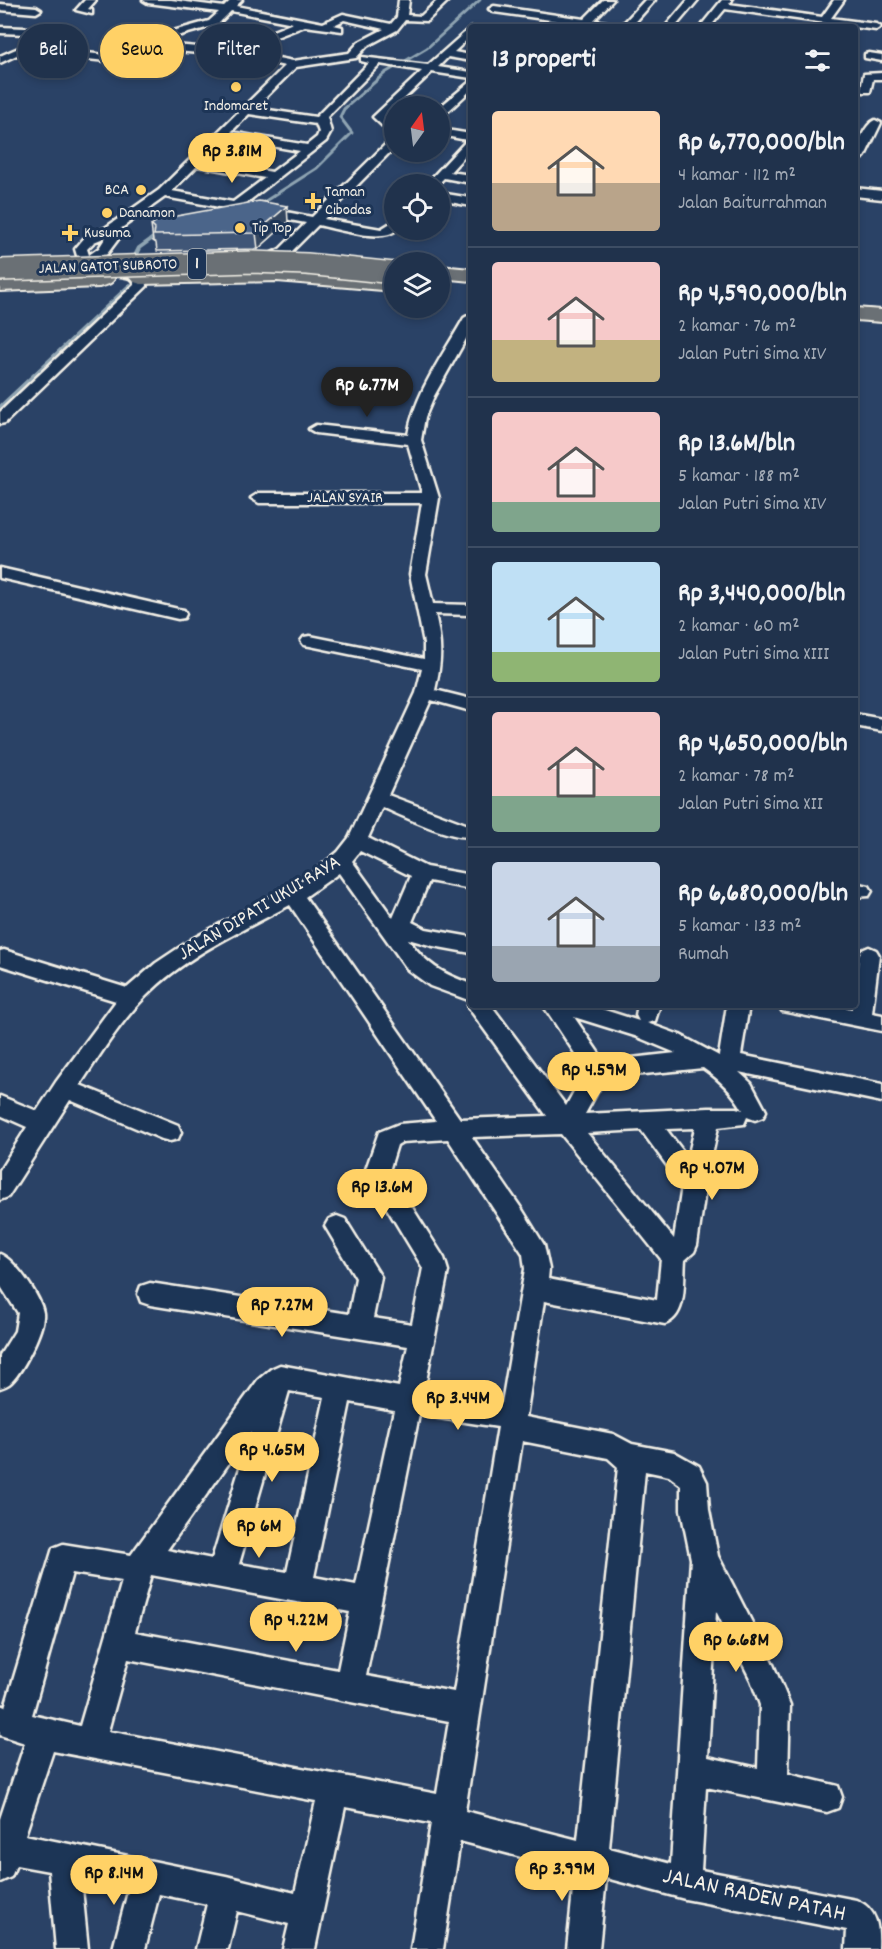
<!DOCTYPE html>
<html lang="id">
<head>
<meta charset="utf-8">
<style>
	:root { --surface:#20324c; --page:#2d3e56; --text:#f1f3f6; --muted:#a2aab5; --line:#3d4d64; --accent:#ffd166 }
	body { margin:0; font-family:Dekko,sans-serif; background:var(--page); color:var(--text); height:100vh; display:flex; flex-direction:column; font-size:22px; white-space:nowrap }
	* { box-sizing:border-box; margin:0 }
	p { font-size:20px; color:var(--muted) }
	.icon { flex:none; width:33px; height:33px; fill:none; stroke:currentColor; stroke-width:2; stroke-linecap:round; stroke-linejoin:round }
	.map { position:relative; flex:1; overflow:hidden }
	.drawer { position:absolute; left:468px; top:24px; width:390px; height:984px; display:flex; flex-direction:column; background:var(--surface); border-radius:6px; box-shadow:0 3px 9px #0003,0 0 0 2px var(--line) }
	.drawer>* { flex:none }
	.guide { position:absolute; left:18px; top:24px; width:360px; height:54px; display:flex; gap:12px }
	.needle { width:39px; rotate:14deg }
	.buttons { position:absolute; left:384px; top:96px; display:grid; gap:12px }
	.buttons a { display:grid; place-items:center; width:66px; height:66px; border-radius:50%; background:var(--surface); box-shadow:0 3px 9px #0003,0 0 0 2px var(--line); font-size:30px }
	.price { position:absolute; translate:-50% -51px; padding:0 14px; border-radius:21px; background:var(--accent); color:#111; font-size:20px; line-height:39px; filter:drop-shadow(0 2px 3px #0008) }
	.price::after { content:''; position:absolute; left:50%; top:36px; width:18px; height:14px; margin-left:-9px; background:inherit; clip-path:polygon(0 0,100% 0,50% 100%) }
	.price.active { background:#222; color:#fff }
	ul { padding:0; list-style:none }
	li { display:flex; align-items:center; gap:18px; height:150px; padding:0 24px }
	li+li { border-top:2px solid var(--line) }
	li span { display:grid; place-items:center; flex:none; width:168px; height:120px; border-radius:6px; color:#555 }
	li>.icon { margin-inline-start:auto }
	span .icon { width:72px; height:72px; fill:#fffc; stroke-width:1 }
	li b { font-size:26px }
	h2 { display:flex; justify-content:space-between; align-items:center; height:72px; padding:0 24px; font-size:26px }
	.pill { padding:0 21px; border-radius:27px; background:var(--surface); box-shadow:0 3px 9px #0003,0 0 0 2px var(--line); font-size:21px; line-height:54px }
	.pill.active { background:var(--accent); color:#111 }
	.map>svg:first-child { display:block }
</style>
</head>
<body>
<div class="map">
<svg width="882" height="1949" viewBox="0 0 882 1949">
	<rect width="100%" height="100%" fill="#2a4266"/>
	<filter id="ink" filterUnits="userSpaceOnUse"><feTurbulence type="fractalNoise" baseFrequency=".0167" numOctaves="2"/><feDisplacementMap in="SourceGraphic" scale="12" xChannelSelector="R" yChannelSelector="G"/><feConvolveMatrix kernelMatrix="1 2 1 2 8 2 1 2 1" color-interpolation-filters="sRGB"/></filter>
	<g filter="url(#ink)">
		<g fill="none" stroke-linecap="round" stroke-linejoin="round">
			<polyline stroke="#8fa4b2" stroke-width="3" points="259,205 317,168 352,133 340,117 344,109 385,73 427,48 480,0"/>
			<g stroke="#8fa4b2" stroke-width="4">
				<polyline points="135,256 139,248 157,235"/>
				<polyline points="0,407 130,285"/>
			</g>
			<defs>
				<g id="minor">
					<polygon points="85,0 96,0 88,9 92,10 92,14 76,10"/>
					<path d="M143 0H171L224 7 231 0H242L236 6 323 23 343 14 391 24 397 17 399 0H409L407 15 421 16 438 0H449L427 21 405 20 397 30 367 46 356 58 296 67 255 108 316 117 369 63 361 61V57L428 65 471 27V36L454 52 471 55V61L448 57 438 67 471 72V78L432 72 385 117 394 125V134L390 133 373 117 422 71 380 64 327 117 331 132 326 141 245 204 312 217 390 140 394 139V148L324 219 381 229 394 221V230H396C383 243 337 229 318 225L288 255 267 262 261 258 280 249 306 223 165 197 116 232 119 238 107 254 92 264 93 267 129 268 146 275 147 286 5 423 0 424V412L134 285V280C119 272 99 277 82 272L75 249 86 236 105 228 159 190 285 66 245 57 153 49 149 48V44L106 61 23 52 0 63V56L23 46 105 55 130 43 209 21 219 12 148 3ZM231 11 293 23 263 35 243 51 152 43 217 25ZM344 20 384 29 359 42 349 53 293 61 253 53 271 39 305 26 342 31V27L334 25ZM249 114 316 124 319 132 317 137 307 145 231 132ZM225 138 300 151 272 172 203 160ZM197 166 265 178 233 202 172 191ZM106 237 99 248 89 255 87 249 94 242Z"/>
					<polygon points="603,0 613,0 594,20 622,25 645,0 655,0 631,27 577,27 579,24 494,12 489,9 494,6 584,19"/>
					<polygon points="688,0 698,0 675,27 665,27"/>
					<polygon points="722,0 732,0 729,4 822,17 834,0 844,0 831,18 876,24 881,27 876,30 725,9 710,27 700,27"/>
					<polygon points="0,4 36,7 41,10 36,13 0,10"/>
					<polygon points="57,25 66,27 52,35 0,33 0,27 50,29"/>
					<polygon points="869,53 882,55 882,61 865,58 865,54"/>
					<polygon points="882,73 882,79 873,79 870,92 862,92 861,90 864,74"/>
					<polygon points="471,81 471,90 444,115 440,116 440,107"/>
					<path d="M875 120 881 123 865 156 863 158H855C855 148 865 124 875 120Z"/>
					<polygon points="440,129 471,134 471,149 450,172 471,175 471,183 444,178 438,184 426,184 467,140 440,135"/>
					<polygon points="855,188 882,191 882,199 855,196"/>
					<polygon points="440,193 471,198 471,206 440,200"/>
					<path d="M471 314V330L434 396 425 417 421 440 439 498 426 574 433 604 471 605V615L435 614C442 644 442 660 435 690L471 699V711L431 700 388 795 471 826V836C454 841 400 815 382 807L368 838 426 867 471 875V889L429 881 412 922 426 929 471 937V953L433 946 408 939C427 965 441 973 471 984V1005H491L566 1106 586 1070 543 1005H589L639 1021 636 1015 638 1005H660L655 1021 647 1023 680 1035 719 1056 727 1005H749L741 1055 882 1084V1102L739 1072 751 1083 766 1111 763 1117 755 1120 747 1117 744 1124 718 1127 706 1184 697 1245 694 1252 685 1260C683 1281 688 1316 665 1324L544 1301 526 1417 613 1434 632 1444 674 1452 699 1466 707 1482 709 1510 718 1556 772 1662 790 1705 788 1774 838 1786 842 1797 838 1808 827 1812 706 1787 701 1870 856 1900C878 1909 879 1928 878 1949H846L847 1930 685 1899 606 1878 599 1949H567L575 1871 460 1841 443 1949H411L431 1823 345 1807 315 1949H283L289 1924 237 1911 228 1949H196L207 1904 159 1894 145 1949H113L129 1888 81 1878 88 1949H56L49 1871 16 1865 11 1877 0 1882V1819L25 1743 0 1735V1705L5 1707 53 1548 63 1544 131 1555 258 1380 271 1369 280 1365 399 1387 408 1346 150 1305 141 1302 138 1294 141 1286 150 1283 349 1314 356 1278 325 1226 329 1219 337 1216 345 1219 381 1277 373 1318 412 1324 423 1268 365 1172 379 1132 399 1124 436 1121 290 905C240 932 186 955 146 996 120 1022 100 1055 80 1085L178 1125 181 1132 178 1139 170 1141 162 1139 70 1100 8 1197 0 1200V1170L27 1127 0 1115V1096L37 1111 56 1082 116 1001 0 965V951L4 950 127 988 156 963 192 939 306 878 338 852 349 838 416 693 422 669 310 646 304 645 301 641 304 637 310 636 424 659V643L410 574 422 503H259L251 498 259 493H422L408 444 316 433 309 429 316 425 408 435C415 393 443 355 464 318ZM360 851 411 876 393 918 352 861ZM339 873 408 970 430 986 471 1001 468 1005 471 1011 547 1116 460 1119 305 897ZM574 1017 635 1036 676 1053 604 1061ZM703 1068C720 1080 733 1092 743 1110L736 1108H709L585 1114 605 1078ZM695 1128 688 1158 666 1129ZM641 1130 682 1186 674 1239 587 1133ZM561 1134 661 1259 657 1300 548 1279 549 1269 544 1245 523 1211 472 1137ZM448 1139 523 1254 525 1269 502 1403 424 1391 448 1271 444 1258 389 1171 397 1145 402 1142ZM289 1391 325 1397 287 1572 239 1564ZM350 1402 394 1410 356 1585 314 1577ZM419 1415 498 1427 454 1692 366 1676ZM251 1432 212 1559 167 1550ZM522 1441 608 1458 618 1467 578 1840 465 1811ZM645 1471 669 1476 681 1485V1510L691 1559 671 1864 609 1848ZM72 1573 122 1581 80 1726 32 1715ZM151 1575 350 1612 338 1670 135 1632ZM716 1611 751 1680 760 1705 758 1768 708 1757ZM128 1659 449 1721 437 1794 108 1731ZM53 1751 316 1801 295 1893 226 1876 25 1835Z"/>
					<polygon points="0,568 178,609 184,610 186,614 184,618 178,619 0,578"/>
					<polygon points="855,714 882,719 882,731 855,726"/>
					<polygon points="855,883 869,886 872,891 869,896 855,897"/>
					<polygon points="869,947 876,950 879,955 872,1013 882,1015 882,1031 782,1011 779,1005 832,1005 852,1009 852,1005 855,1005 859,955 862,950"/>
					<path d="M0 1254C15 1260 41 1297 43 1313 45 1329 21 1375 9 1384 6 1386 3 1387 0 1388V1355L15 1331 18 1313 0 1285Z"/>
				</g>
				<g id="highway">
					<polygon points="440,266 471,269 471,281 440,278"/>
					<path d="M106 267 113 269 116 273C114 284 109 284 99 287L0 291V279L96 275 99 269Z"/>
					<polygon points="277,269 394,279 394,291 277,281 141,284 134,282 131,278 134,274 141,272"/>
					<polygon points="855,308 882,310 882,322 855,320"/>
				</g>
			</defs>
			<use href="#minor" stroke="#f4f1e8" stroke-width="5"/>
			<use href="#highway" stroke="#f4f1e8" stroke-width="4"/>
			<use href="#minor" fill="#1d3557" fill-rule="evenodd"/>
			<use href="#highway" fill="#6a7074" fill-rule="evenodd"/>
			<defs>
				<polyline id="highway-bridge" points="0,270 252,262 307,264 394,273"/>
			</defs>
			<use href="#highway-bridge" stroke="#f4f1e8" stroke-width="24" stroke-linecap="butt"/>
			<use href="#highway-bridge" stroke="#6a7074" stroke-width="21"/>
		</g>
		<polygon fill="#415777" stroke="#f4f1e8" stroke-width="1.5" points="288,222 258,249 157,251 156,243 153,241 151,225"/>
		<polygon fill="#354761" stroke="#f4f1e8" stroke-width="1.5" points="287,206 288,222 258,249 256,233"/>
		<polygon fill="#4c658a" stroke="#f4f1e8" stroke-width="1.5" points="259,201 287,206 256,233 154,235 155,229 151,225 160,219"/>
	</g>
	<g fill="#ffd166" stroke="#1d3557" stroke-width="2">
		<circle cx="236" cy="87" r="6"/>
		<circle cx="141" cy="190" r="6"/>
		<path d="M310 192h6v6h6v6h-6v6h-6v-6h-6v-6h6z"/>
		<circle cx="107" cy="213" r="6"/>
		<circle cx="240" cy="228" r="6"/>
		<path d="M67 224h6v6h6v6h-6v6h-6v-6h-6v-6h6z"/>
	</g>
	<g text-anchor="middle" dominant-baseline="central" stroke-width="6" stroke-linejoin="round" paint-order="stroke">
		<g font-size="16" fill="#f4f1e8" stroke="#1d3557" text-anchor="start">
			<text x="236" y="106" text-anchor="middle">Indomaret</text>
			<text x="129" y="190" text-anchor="end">BCA</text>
			<text x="325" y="192">Taman<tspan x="325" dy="18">Cibodas</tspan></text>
			<text x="119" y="213">Danamon</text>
			<text x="252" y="228">Tip Top</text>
			<text x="84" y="233">Kusuma</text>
		</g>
		<g font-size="16" fill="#f4f1e8" stroke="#1d3557">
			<text transform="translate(108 267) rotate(-2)">JALAN GATOT SUBROTO</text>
			<text x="345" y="498">JALAN SYAIR</text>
		</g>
		<rect fill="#1d3557" stroke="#b4b9bc" stroke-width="1.5" x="188" y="249" width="18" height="30" rx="4.5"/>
		<g font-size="18" font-weight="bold" fill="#f4f1e8">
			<text x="197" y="264">1</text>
		</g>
		<g font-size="20" fill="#f4f1e8" stroke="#1d3557">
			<text transform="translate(260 909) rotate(-31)">JALAN DIPATI UKUI RAYA</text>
		</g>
		<g font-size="24" fill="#f4f1e8" stroke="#1d3557">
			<text transform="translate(754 1896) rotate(12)">JALAN RADEN PATAH</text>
		</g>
	</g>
</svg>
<div class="buttons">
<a><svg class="needle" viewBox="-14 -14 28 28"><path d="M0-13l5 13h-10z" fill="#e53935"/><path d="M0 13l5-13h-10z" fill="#a2aab5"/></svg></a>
<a><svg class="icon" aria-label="locate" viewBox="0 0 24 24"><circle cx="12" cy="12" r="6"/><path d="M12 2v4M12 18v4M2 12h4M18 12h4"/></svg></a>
<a><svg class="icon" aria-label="layers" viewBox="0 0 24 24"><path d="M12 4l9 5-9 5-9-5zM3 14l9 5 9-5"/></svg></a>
</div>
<b class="price" style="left:232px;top:184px">Rp 3.81M</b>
<b class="price active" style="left:367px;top:418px">Rp 6.77M</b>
<b class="price" style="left:594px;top:1103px">Rp 4.59M</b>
<b class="price" style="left:712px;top:1201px">Rp 4.07M</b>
<b class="price" style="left:382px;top:1220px">Rp 13.6M</b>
<b class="price" style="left:282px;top:1338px">Rp 7.27M</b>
<b class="price" style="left:458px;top:1431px">Rp 3.44M</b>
<b class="price" style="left:272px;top:1483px">Rp 4.65M</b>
<b class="price" style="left:259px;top:1559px">Rp 6M</b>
<b class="price" style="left:296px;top:1653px">Rp 4.22M</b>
<b class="price" style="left:736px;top:1673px">Rp 6.68M</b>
<b class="price" style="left:562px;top:1902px">Rp 3.99M</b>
<b class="price" style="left:114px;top:1906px">Rp 8.14M</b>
<div class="guide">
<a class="pill">Beli</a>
<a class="pill active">Sewa</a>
<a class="pill">Filter</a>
</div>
<section class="drawer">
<h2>13 properti<svg class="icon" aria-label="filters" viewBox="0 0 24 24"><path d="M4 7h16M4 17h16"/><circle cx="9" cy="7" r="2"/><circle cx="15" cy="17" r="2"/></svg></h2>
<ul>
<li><span style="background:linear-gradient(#ffd9b3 60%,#b9a48a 0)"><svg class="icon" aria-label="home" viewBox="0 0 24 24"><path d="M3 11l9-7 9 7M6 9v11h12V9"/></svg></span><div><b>Rp 6,770,000/bln</b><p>4 kamar · 112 m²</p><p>Jalan Baiturrahman</p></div></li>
<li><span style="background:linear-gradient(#f6c9c9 65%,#c2b280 0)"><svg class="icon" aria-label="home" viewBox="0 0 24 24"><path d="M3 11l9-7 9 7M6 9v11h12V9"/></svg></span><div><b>Rp 4,590,000/bln</b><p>2 kamar · 76 m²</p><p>Jalan Putri Sima XIV</p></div></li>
<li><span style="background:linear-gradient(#f6c9c9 75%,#7fa58c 0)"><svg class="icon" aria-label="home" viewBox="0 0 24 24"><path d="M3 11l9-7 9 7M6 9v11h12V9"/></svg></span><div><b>Rp 13.6M/bln</b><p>5 kamar · 188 m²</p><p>Jalan Putri Sima XIV</p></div></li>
<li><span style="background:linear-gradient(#bfe0f5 75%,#8fb573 0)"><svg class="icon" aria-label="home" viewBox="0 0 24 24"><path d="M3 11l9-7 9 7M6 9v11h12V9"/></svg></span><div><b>Rp 3,440,000/bln</b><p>2 kamar · 60 m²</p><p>Jalan Putri Sima XIII</p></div></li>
<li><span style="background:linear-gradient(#f6c9c9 70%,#7fa58c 0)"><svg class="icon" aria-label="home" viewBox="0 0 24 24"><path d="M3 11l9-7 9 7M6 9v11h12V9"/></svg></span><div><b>Rp 4,650,000/bln</b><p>2 kamar · 78 m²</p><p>Jalan Putri Sima XII</p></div></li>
<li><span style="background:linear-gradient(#c9d6e8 70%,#9aa5b1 0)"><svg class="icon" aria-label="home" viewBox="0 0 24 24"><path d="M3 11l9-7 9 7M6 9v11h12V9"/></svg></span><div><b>Rp 6,680,000/bln</b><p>5 kamar · 133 m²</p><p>Rumah</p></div></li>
</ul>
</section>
</div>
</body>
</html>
